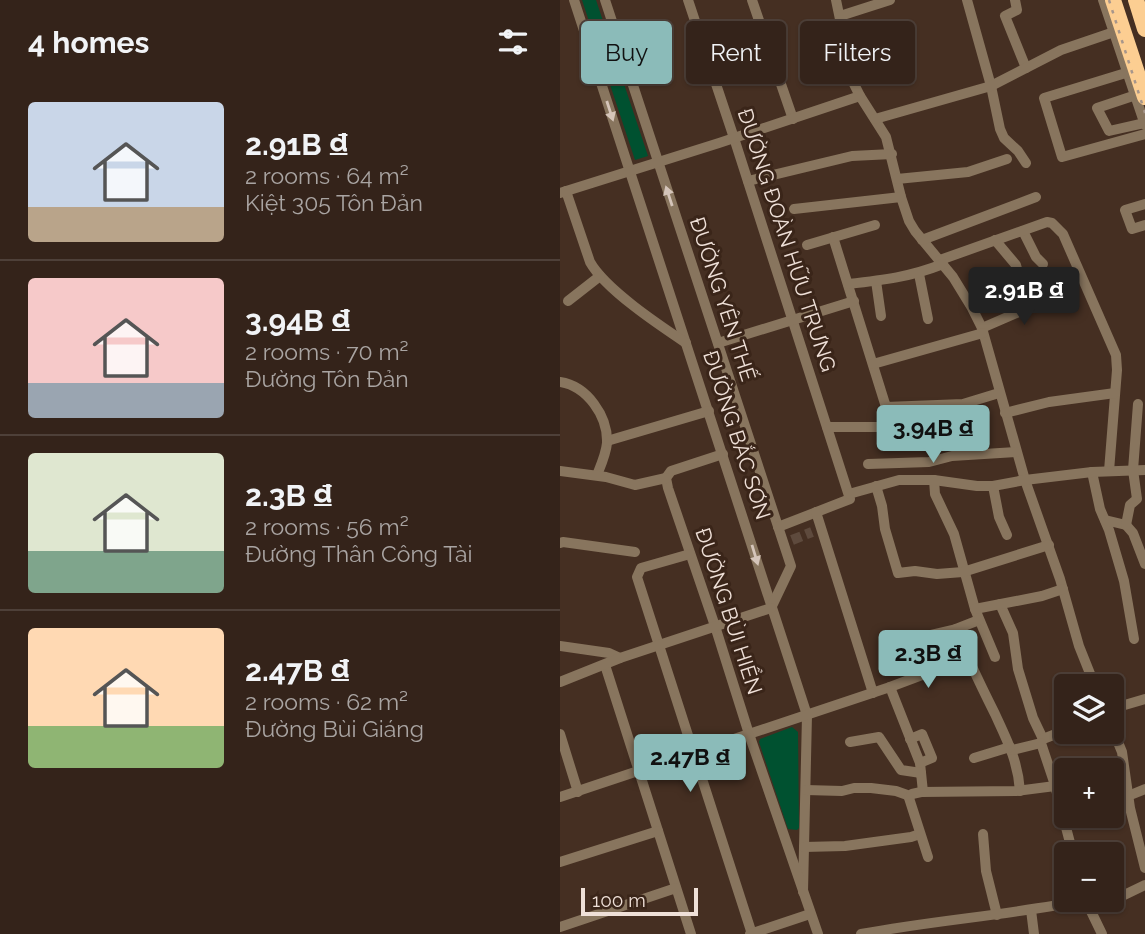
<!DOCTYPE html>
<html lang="en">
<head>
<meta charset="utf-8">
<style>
	:root { --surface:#34231a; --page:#3c2b23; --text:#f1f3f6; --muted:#a9a4a2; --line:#4e4039; --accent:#8bbbb9 }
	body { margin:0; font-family:Raleway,sans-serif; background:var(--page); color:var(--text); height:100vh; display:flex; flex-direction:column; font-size:26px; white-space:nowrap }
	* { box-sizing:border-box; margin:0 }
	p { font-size:23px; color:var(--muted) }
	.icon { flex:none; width:38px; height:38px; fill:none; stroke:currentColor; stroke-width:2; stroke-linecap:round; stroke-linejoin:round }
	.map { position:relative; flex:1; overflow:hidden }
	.panel { display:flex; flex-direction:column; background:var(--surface); width:560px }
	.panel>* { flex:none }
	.guide { position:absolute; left:21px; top:21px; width:458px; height:63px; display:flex; gap:14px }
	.controls { position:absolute; left:494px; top:674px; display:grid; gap:14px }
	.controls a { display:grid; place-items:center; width:70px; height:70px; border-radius:7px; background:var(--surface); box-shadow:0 2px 5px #0004,0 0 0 2px var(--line); font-size:35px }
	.scale { position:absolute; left:21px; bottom:18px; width:117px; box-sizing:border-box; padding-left:7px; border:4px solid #efe0d8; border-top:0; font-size:19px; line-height:24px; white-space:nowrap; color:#efe0d8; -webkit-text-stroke:5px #3a2519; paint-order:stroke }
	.price { position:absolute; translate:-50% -60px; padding:0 16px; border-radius:7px; background:var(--accent); color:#111; font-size:23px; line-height:46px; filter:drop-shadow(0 2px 4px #0008) }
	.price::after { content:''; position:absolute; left:50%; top:42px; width:21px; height:16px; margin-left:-10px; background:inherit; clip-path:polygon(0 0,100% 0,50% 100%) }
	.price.on { background:#222; color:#fff }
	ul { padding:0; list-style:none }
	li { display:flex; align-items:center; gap:21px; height:175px; padding:0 28px }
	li+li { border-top:2px solid var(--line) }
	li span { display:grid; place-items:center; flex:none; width:196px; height:140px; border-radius:7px; color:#555 }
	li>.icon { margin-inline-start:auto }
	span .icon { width:84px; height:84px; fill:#fffc; stroke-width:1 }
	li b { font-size:30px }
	h2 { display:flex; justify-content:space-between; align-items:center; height:84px; padding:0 28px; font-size:30px }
	.pill { padding:0 24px; border-radius:7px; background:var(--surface); box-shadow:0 2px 5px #0004,0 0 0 2px var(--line); font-size:24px; line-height:63px }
	.pill.on { background:var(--accent); color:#111 }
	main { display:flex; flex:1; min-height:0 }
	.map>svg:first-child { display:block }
</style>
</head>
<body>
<main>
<section class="panel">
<h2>4 homes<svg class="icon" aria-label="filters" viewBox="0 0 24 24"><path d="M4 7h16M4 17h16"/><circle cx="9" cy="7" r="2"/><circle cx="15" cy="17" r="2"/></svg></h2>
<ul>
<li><span style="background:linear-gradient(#c9d6e8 75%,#b9a48a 0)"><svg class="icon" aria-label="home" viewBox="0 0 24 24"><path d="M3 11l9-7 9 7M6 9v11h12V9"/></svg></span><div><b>2.91B ₫</b><p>2 rooms · 64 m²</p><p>Kiệt 305 Tôn Đản</p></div></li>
<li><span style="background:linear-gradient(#f6c9c9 75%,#9aa5b1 0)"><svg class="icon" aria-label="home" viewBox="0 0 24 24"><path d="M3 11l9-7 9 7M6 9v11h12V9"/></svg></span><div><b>3.94B ₫</b><p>2 rooms · 70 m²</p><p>Đường Tôn Đản</p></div></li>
<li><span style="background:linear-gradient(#dfe7d0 70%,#7fa58c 0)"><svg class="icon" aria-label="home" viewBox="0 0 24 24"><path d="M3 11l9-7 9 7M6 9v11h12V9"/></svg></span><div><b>2.3B ₫</b><p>2 rooms · 56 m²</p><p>Đường Thân Công Tài</p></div></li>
<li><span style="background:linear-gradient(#ffd9b3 70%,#8fb573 0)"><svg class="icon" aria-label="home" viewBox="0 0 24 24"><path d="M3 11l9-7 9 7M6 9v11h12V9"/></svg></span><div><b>2.47B ₫</b><p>2 rooms · 62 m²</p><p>Đường Bùi Giáng</p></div></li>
</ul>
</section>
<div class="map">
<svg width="585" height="934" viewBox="0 0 585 934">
	<rect width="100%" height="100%" fill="#452f22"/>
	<g fill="#005130">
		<polygon points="22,0 36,0 88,156 75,160"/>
		<polygon points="232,727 238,732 239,828 237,830 228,829 199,742 200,739"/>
	</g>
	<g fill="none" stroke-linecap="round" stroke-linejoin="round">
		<polyline stroke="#5e4a3d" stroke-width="10" stroke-dasharray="10 5" stroke-linecap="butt" points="232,540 252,532"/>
		<g stroke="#88755e" stroke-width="10">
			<polyline points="14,0 247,715 243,892"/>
			<polyline points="45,0 231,566 211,608"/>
			<polyline points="128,0 174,138 290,499 218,527"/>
			<polyline points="192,0 233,119"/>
			<polyline points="276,0 293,82 300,96 326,137 341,197 349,221 355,231 393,277 412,308 422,328 465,480 500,579 519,646 535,686"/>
			<polyline points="407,0 431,86 440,129 444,138 458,151 466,163"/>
			<polyline points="455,0 457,10 445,16 466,68"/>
			<polyline points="543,0 585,125"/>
			<polyline points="280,16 330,0"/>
			<polyline points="569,72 484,98 502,157 585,134"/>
			<polyline points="576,95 537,108 549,131 584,123"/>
			<polyline points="315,119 431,86 501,50 554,32"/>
			<polyline points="337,179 408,172 447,159"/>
			<polyline points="188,181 292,156 332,154"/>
			<path d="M6 191 30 262C45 289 99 325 126 343"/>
			<polyline points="0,193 159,143 300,96"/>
			<polyline points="585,204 565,210 572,229 585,225"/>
			<polyline points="234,209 341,197"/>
			<polyline points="463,231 476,257 483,264"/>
			<polyline points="273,237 326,407 403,404 439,393"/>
			<polyline points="362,240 476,197"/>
			<polyline points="435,240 456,265 468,308"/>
			<polyline points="247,245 315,225"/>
			<polyline points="380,260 487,222 492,223 503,234 556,355 557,370 549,471"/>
			<polyline points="359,274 368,319"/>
			<polyline points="316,281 321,316"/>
			<path d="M288 284C324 280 350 277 383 264"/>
			<polyline points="8,301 40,276"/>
			<polyline points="422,328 468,308 497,301 490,281"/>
			<polyline points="158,343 294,301"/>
			<polyline points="313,364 423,333"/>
			<path d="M0 382C27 386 48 416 47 443 46 454 41 465 37 475"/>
			<polyline points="445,413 489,402 555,393"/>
			<polyline points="267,427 319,427 339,436"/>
			<polyline points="47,441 149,411"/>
			<polyline points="163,454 111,471 106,478 108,488 155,626 189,734 258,934"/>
			<polyline points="308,464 369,462 392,456 456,452"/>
			<polyline points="0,471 46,477 75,485 106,478"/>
			<polyline points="532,472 540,509 549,530 564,581 574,639"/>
			<polyline points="374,480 375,494 394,534 415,609 435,657"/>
			<polyline points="316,486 322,506 325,529 338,573 355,571 377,574 403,572 489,545"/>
			<polyline points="433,486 439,517 447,535"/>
			<polyline points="289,494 339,480 374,480 417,486 433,486 465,480 532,472 585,470"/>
			<polyline points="256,512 313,693"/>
			<polyline points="545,520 566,525 573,533 585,564"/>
			<polyline points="566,525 570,505 577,499 573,470 578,404"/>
			<polyline points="0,543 3,542 75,552"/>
			<polyline points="130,554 81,568 77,577 192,934"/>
			<polyline points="440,604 453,633 458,669 473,718 483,739"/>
			<polyline points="415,609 482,596 503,589"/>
			<path d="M396 629C407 658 421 686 435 714 447 740 458 761 460 791"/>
			<polyline points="353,639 396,629 419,620"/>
			<polyline points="0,646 49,653 60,658"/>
			<polyline points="45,665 131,934"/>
			<polyline points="0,682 60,658 211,608"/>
			<polyline points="330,687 360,763 363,792"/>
			<polyline points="551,709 585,699"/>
			<polyline points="551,725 562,752 570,808 585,868"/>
			<polyline points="506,730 483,739 481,743 494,782 513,854"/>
			<polyline points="0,734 18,792"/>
			<polyline points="350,739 362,734 372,758 360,763"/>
			<polyline points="290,742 319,737 341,770 361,773"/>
			<polyline points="452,750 481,743"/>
			<polyline points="414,758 450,747"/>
			<polyline points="246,790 282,791 294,788 311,788 336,791 350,796"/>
			<polyline points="568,796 585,789"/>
			<polyline points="0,797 330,687 394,663"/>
			<polyline points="423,834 426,871 437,915"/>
			<polyline points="244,847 285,846 351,837 360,834"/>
			<polyline points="368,857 349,798 352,794 361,792 456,791 495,786"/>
			<polyline points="0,862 98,831"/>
			<polyline points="528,905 542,934"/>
			<polyline points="471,910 474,934"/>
			<polyline points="531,911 585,885"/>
			<polyline points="0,927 116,888"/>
			<polyline points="190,934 250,914"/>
			<path d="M301 934C376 920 451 915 526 900"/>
		</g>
		<g stroke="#fcce92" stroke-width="16">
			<polyline points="553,0 585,97"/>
			<polyline points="576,0 585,29"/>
		</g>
		<polyline stroke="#a7968b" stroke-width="2.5" stroke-dasharray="3.5 7" stroke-linecap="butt" points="549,0 585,113"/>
	</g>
	<defs><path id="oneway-solid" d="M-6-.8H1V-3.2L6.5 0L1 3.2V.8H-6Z" transform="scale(1.75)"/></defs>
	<g fill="#d5c5ba">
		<use href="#oneway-solid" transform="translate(50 111) rotate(72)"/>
		<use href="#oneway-solid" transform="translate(109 196) rotate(-108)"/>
		<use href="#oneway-solid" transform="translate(195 555) rotate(73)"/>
	</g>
	<g text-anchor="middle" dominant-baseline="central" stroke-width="6" stroke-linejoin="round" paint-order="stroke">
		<g font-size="21" fill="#efe0d8" stroke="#3a2519">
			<text transform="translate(227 240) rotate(72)">ĐƯỜNG ĐOÀN HỮU TRƯNG</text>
			<text transform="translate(163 299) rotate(72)">ĐƯỜNG YÊN THẾ</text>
			<text transform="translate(177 435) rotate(72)">ĐƯỜNG BẮC SƠN</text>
			<text transform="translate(169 611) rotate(72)">ĐƯỜNG BÙI HIỂN</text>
		</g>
	</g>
</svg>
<div class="controls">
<a><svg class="icon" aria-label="layers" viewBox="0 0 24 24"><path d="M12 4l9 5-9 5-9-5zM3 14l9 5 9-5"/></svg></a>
<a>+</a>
<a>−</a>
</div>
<div class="scale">100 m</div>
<b class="price on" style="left:464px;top:327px">2.91B ₫</b>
<b class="price" style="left:373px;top:465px">3.94B ₫</b>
<b class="price" style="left:368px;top:690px">2.3B ₫</b>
<b class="price" style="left:130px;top:794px">2.47B ₫</b>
<div class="guide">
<a class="pill on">Buy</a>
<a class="pill">Rent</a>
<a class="pill">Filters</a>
</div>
</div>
</main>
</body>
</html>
